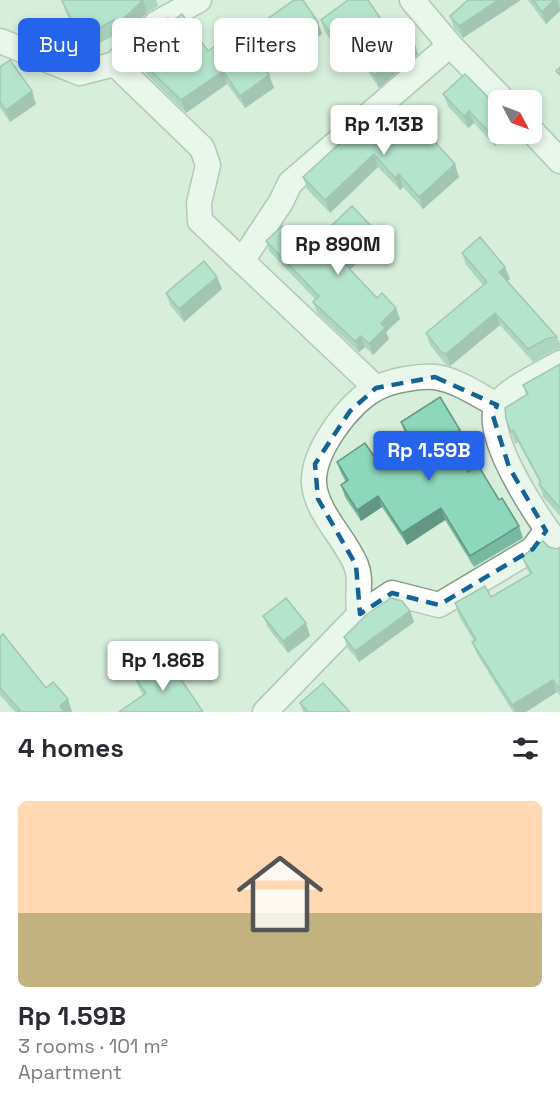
<!DOCTYPE html>
<html lang="en">
<head>
<meta charset="utf-8">
<style>
	:root { --surface:#fff; --page:#f2f2f3; --text:#2b2b33; --muted:#7c7c81; --line:#e1e1e2; --accent:#2563eb }
	body { margin:0; font-family:"Space Grotesk",sans-serif; background:var(--page); color:var(--text); height:100vh; display:flex; flex-direction:column; font-size:22px; white-space:nowrap }
	* { box-sizing:border-box; margin:0 }
	p { font-size:20px; color:var(--muted) }
	.icon { flex:none; width:33px; height:33px; fill:none; stroke:currentColor; stroke-width:2; stroke-linecap:round; stroke-linejoin:round }
	.map { position:relative; height:712px; overflow:hidden }
	.side { display:flex; flex-direction:column; background:var(--surface); flex:1 }
	.side>* { flex:none }
	.top-card { position:absolute; left:18px; top:18px; width:525px; height:54px; display:flex; gap:12px }
	.needle { width:39px; rotate:131deg }
	.buttons { position:absolute; left:488px; top:90px; display:grid; gap:12px }
	.buttons a { display:grid; place-items:center; width:54px; height:54px; border-radius:9px; background:var(--surface); box-shadow:0 3px 9px #0003; font-size:30px }
	.price { position:absolute; translate:-50% -51px; padding:0 14px; border-radius:6px; background:#fff; color:#222; font-size:20px; line-height:39px; filter:drop-shadow(0 2px 3px #0008) }
	.price::after { content:''; position:absolute; left:50%; top:36px; width:18px; height:14px; margin-left:-9px; background:inherit; clip-path:polygon(0 0,100% 0,50% 100%) }
	.price.active { background:var(--accent); color:#fff }
	ul { padding:0; list-style:none }
	li { display:grid; align-content:center; gap:12px; height:318px; padding:0 18px }
	li+li { border-top:2px solid var(--line) }
	li span { display:grid; place-items:center; height:186px; border-radius:9px; color:#555 }
	li>.icon { margin-inline-start:auto }
	span .icon { width:108px; height:108px; fill:#fffc; stroke-width:1 }
	li b { font-size:26px }
	h2 { display:flex; justify-content:space-between; align-items:center; height:72px; padding:0 18px; font-size:26px }
	.chip { padding:0 21px; border-radius:9px; background:var(--surface); box-shadow:0 3px 9px #0003; font-size:21px; line-height:54px }
	.chip.active { background:var(--accent); color:#fff }
	.map>svg:first-child { display:block }
</style>
</head>
<body>
<div class="map">
<svg width="560" height="712" viewBox="0 0 560 712">
	<rect width="100%" height="100%" fill="#d7eedb"/>
	<g fill="none" stroke-linecap="round" stroke-linejoin="round">
		<defs>
			<g id="minor">
				<polyline points="412,0 450,45 503,100"/>
				<polyline points="0,41 80,73 115,64 202,148 208,165 199,203 200,221 376,388"/>
				<polyline points="115,64 157,23 199,0"/>
				<polyline points="531,130 560,161"/>
				<polyline points="242,261 281,202 290,183 450,45"/>
				<path d="M560 363C543 373 509 388 498 404 479 432 541 523 560 547"/>
				<path d="M360 614C355 598 363 582 356 565 345 538 317 514 314 484 312 452 348 403 377 388 392 380 418 376 435 377 457 380 478 395 497 405"/>
				<polyline points="265,712 360,614 392,593 439,605 533,549 546,531"/>
			</g>
		</defs>
		<use href="#minor" stroke="#859b89" stroke-width="27"/>
		<use href="#minor" stroke="#fff" stroke-width="24"/>
	</g>
	<g fill="#79b9a2">
		<polygon points="63,0 156,0 158,6 147,13 122,37 119,33 86,50 66,13 62,1"/>
		<polygon points="468,0 463,38 454,28 450,16"/>
		<polygon points="528,0 560,0 560,11 546,24"/>
		<polygon points="321,20 387,28 414,41 418,54 379,88 353,49 342,57 325,32"/>
		<polygon points="171,22 208,51 242,37 318,22 322,34 268,73 274,88 245,108 227,84 186,113 149,77 138,61 134,49"/>
		<polygon points="0,67 36,104 10,122 0,108"/>
		<polygon points="443,94 488,97 495,146 474,123 468,128 448,106"/>
		<polygon points="399,119 459,177 423,209 403,187 400,190 378,167 330,213 307,189 303,177 354,140"/>
		<polygon points="266,241 306,250 379,241 350,269 377,298 400,319 386,332 389,339 373,355 365,347 359,352 317,313 313,302 315,299 270,252"/>
		<polygon points="462,253 510,279 507,281 557,337 560,344 560,349 553,351 533,362 500,325 450,366 446,365 430,345 426,333 483,285 466,265"/>
		<polygon points="217,277 222,289 184,322 170,305 166,293"/>
		<polygon points="560,364 560,516 543,497 539,484 540,483 518,442 515,444 506,419 526,395 523,385"/>
		<polygon points="401,422 465,441 453,448 468,472 499,500 519,526 523,538 474,567 445,520 407,545 382,507 361,521 345,497 341,485 346,482 341,473 337,462 377,461 409,440 405,433"/>
		<polygon points="549,547 557,549 560,547 560,696 557,692 526,712 513,712 477,654 472,642 474,641 459,616 455,603 491,597 530,574 527,569 522,557"/>
		<polygon points="410,611 414,622 359,662 347,647 344,637"/>
		<polygon points="263,616 306,623 310,636 288,653 268,628"/>
		<polygon points="0,637 46,688 72,712 15,712 0,695"/>
		<polygon points="135,678 203,712 143,695 140,690"/>
		<polygon points="300,703 350,712 303,712"/>
	</g>
	<g fill="#639684">
		<polygon points="143,0 147,13 122,37 117,25"/>
		<polygon points="498,0 521,0 463,38 459,26"/>
		<polygon points="554,0 557,0 560,8 560,11 546,24 542,12"/>
		<polygon points="318,22 322,34 265,75 260,63"/>
		<polygon points="349,36 353,49 342,57 338,44"/>
		<polygon points="414,41 418,54 379,88 374,75"/>
		<polygon points="223,71 227,84 186,113 181,100"/>
		<polygon points="269,75 274,88 245,108 240,96"/>
		<polygon points="32,91 36,104 10,122 6,110"/>
		<polygon points="469,111 474,123 468,128 464,116"/>
		<polygon points="498,126 498,134 508,134 495,146 490,133"/>
		<polygon points="374,154 378,167 330,213 325,200"/>
		<polygon points="455,164 459,177 423,209 419,197"/>
		<polygon points="399,174 403,187 400,190 395,178"/>
		<polygon points="375,230 379,241 347,273 343,262"/>
		<polygon points="505,267 510,279 503,284 499,272"/>
		<polygon points="217,277 222,289 184,322 179,309"/>
		<polygon points="396,308 400,319 386,332 389,339 373,355 369,344 381,323"/>
		<polygon points="495,313 500,325 450,366 446,354"/>
		<polygon points="361,336 365,347 359,352 355,341"/>
		<polygon points="460,430 465,441 451,450 447,438"/>
		<polygon points="378,496 382,507 361,521 357,510"/>
		<polygon points="441,508 445,520 407,545 402,533"/>
		<polygon points="410,611 414,622 359,662 355,651"/>
		<polygon points="306,623 310,636 288,653 283,641"/>
		<polygon points="553,680 557,692 526,712 515,712 512,705"/>
		<polygon points="68,699 72,712 62,712 60,706"/>
	</g>
	<g fill="#8dd7bc" stroke="#639684" stroke-width="1.5">
		<polygon points="63,0 143,0 117,25 114,20 81,38 62,1"/>
		<polygon points="294,0 303,0 318,22 260,63 269,75 240,96 223,71 181,100 145,65 134,49 161,22 168,18 171,22 182,14 208,51 237,30 242,37"/>
		<polygon points="348,0 368,0 387,28 400,20 414,41 374,75 349,36 338,44 321,20"/>
		<polygon points="468,0 498,0 459,26 450,16"/>
		<polygon points="533,0 554,0 542,12"/>
		<polygon points="10,60 32,91 6,110 0,102 0,67"/>
		<polygon points="560,67 560,75 556,71"/>
		<polygon points="465,74 488,97 498,100 498,126 490,133 469,111 464,116 443,94"/>
		<polygon points="389,108 399,119 407,111 455,164 419,197 399,174 395,178 374,154 325,200 303,177 349,135 354,140"/>
		<polygon points="352,206 375,230 343,262 377,298 382,293 396,308 381,323 385,328 369,344 361,336 355,341 313,302 319,296 266,241 282,226 306,250"/>
		<polygon points="480,237 505,267 499,272 557,337 548,338 528,349 495,313 446,354 441,352 426,333 487,282 462,253"/>
		<polygon points="204,261 217,277 179,309 166,293"/>
		<polygon points="560,364 560,508 539,484 541,482 513,430 511,432 506,419 505,408 528,394 523,385"/>
		<polygon points="440,397 460,430 447,438 468,472 478,465 499,500 502,498 519,526 470,556 441,508 402,533 378,496 357,510 341,485 348,480 337,462 365,443 377,461 411,439 401,422"/>
		<polygon points="543,541 549,547 557,549 560,547 560,690 553,680 512,705 472,642 476,640 455,603 485,586 491,597 532,573 522,557"/>
		<polygon points="286,598 306,623 283,641 263,616"/>
		<polygon points="391,598 402,601 410,611 355,651 344,637 366,615"/>
		<polygon points="3,634 46,688 53,682 68,699 60,706 64,712 17,712 20,710 0,688 0,637"/>
		<polygon points="166,657 203,712 119,712 146,693 135,678"/>
		<polygon points="323,683 350,712 308,712 300,703"/>
	</g>
	<path d="M0 0H560V712H0ZM435 377 497 405 493 416 509 467 546 531 533 549 439 605 392 593 360 614 356 565 318 499 315 464 350 411 376 388Z" fill="#d7eedb" fill-opacity=".55" fill-rule="evenodd"/>
	<path fill="none" stroke="#136395" stroke-width="4.5" stroke-dasharray="12 8" stroke-linejoin="round" d="M435 377 497 405 493 416 509 467 546 531 533 549 439 605 392 593 360 614 356 565 318 499 315 464 350 411 376 388Z"/>
</svg>
<div class="buttons">
<a><svg class="needle" viewBox="-14 -14 28 28"><path d="M0-13l5 13h-10z" fill="#e53935"/><path d="M0 13l5-13h-10z" fill="#7c7c81"/></svg></a>
</div>
<b class="price" style="left:384px;top:156px">Rp 1.13B</b>
<b class="price" style="left:338px;top:276px">Rp 890M</b>
<b class="price active" style="left:429px;top:482px">Rp 1.59B</b>
<b class="price" style="left:163px;top:692px">Rp 1.86B</b>
<div class="top-card">
<a class="chip active">Buy</a>
<a class="chip">Rent</a>
<a class="chip">Filters</a>
<a class="chip">New</a>
</div>
</div>
<section class="side">
<h2>4 homes<svg class="icon" aria-label="filters" viewBox="0 0 24 24"><path d="M4 7h16M4 17h16"/><circle cx="9" cy="7" r="2"/><circle cx="15" cy="17" r="2"/></svg></h2>
<ul>
<li><span style="background:linear-gradient(#ffd9b3 60%,#c2b280 0)"><svg class="icon" aria-label="home" viewBox="0 0 24 24"><path d="M3 11l9-7 9 7M6 9v11h12V9"/></svg></span><div><b>Rp 1.59B</b><p>3 rooms · 101 m²</p><p>Apartment</p></div></li>
</ul>
</section>
</body>
</html>
